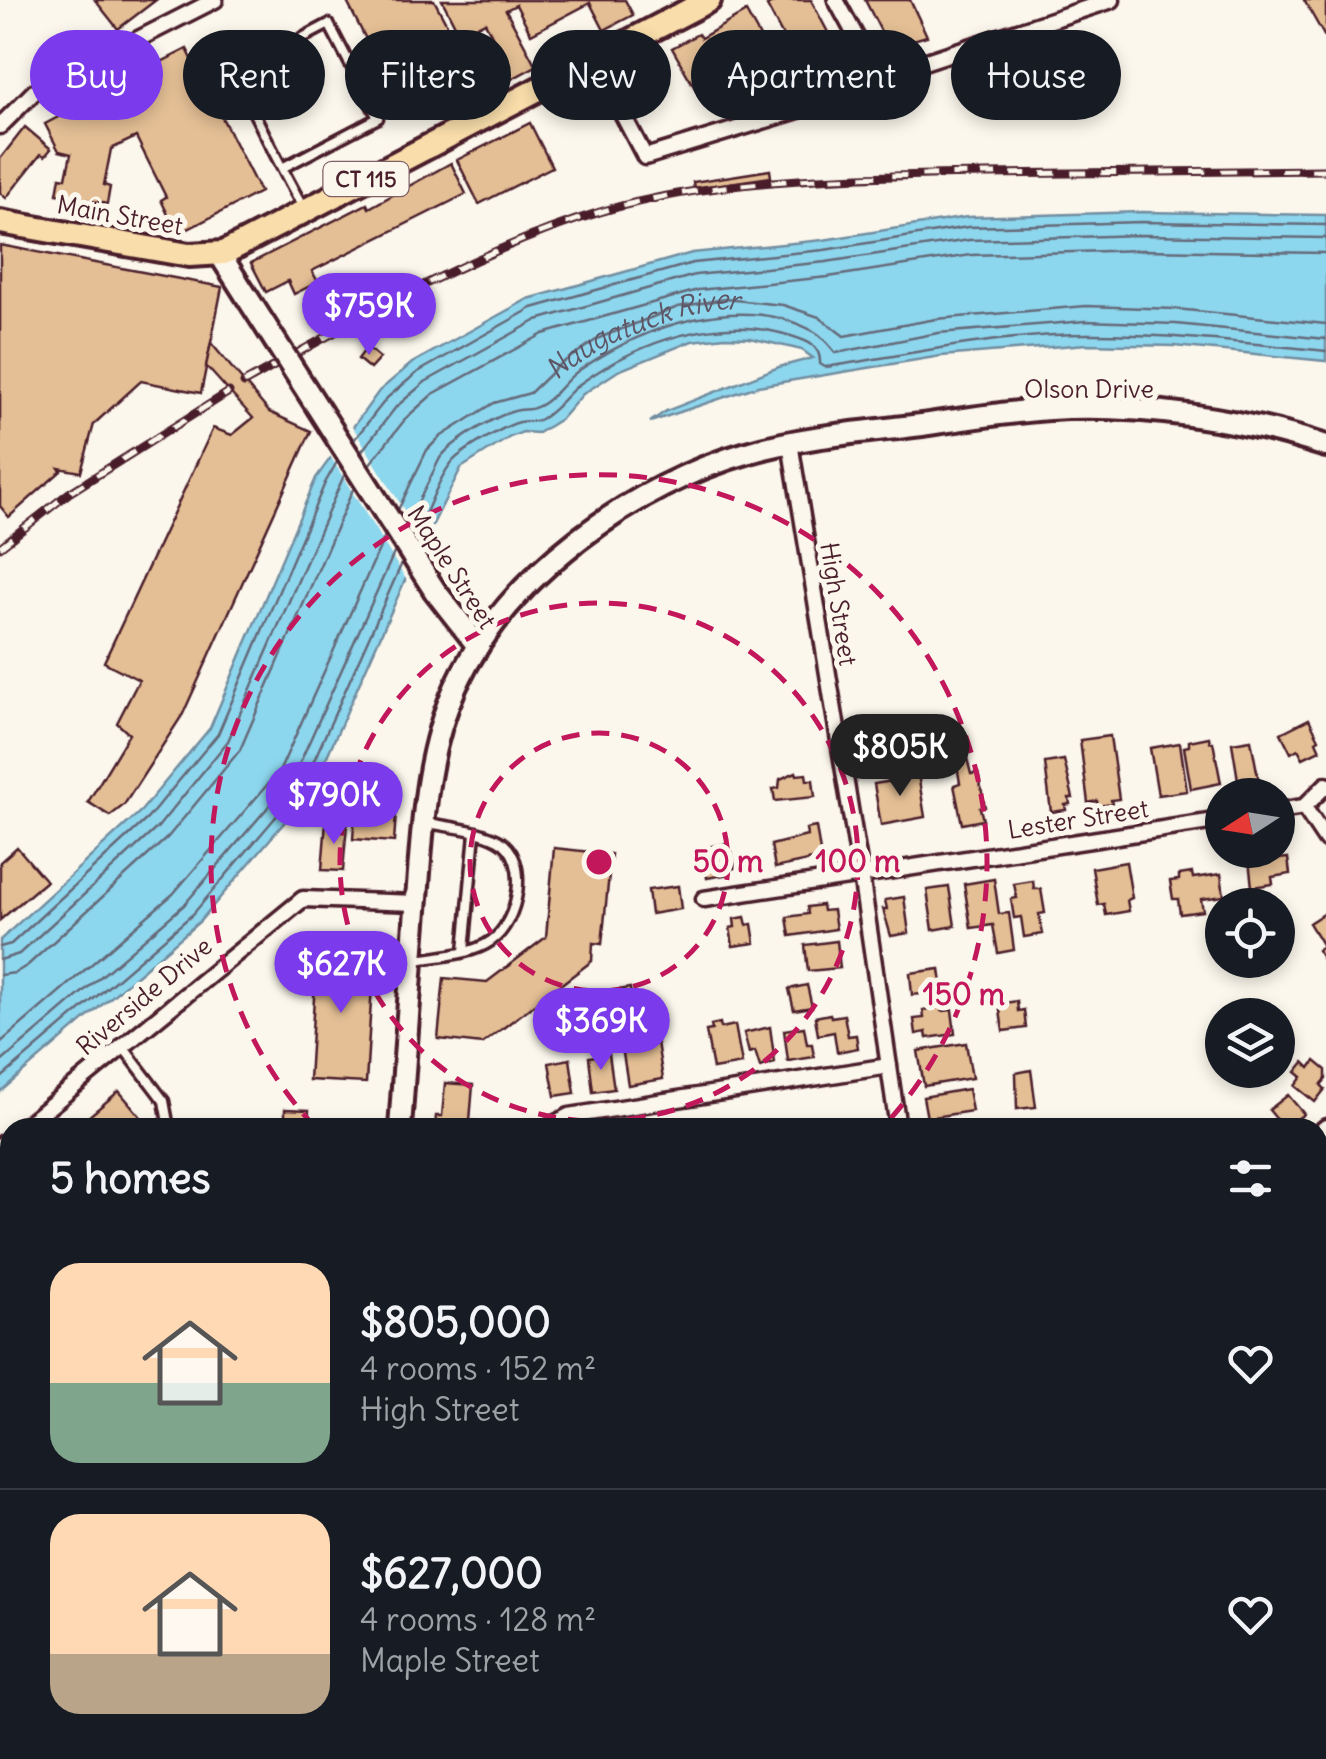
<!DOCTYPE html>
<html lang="en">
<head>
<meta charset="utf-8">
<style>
	:root { --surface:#171b24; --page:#242831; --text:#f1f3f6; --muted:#9ea1a6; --line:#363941; --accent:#7c3aed }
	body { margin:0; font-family:Delius,sans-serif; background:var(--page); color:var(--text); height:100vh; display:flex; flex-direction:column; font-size:38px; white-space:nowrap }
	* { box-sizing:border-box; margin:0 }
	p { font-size:32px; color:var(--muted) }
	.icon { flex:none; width:55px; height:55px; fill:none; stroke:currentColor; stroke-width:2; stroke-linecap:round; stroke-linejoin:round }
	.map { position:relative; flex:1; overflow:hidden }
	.panel { position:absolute; left:0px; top:1118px; width:1328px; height:642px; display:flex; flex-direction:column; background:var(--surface); border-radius:30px 30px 0 0; box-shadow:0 5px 15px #0003 }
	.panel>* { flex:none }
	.banner { position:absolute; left:30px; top:30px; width:1268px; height:90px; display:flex; gap:20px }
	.needle { width:65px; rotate:258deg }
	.buttons { position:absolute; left:1205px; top:778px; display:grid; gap:20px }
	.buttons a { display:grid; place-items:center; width:90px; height:90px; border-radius:50%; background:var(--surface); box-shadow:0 5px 15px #0003; font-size:50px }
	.price { position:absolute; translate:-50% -85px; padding:0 22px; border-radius:35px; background:var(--accent); color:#fff; font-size:32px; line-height:65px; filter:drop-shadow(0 2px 5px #0008) }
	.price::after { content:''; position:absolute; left:50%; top:60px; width:30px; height:22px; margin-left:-15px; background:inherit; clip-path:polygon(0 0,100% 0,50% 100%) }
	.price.current { background:#222; color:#fff }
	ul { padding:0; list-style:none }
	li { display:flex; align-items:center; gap:30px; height:250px; padding:0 50px }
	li+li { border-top:2px solid var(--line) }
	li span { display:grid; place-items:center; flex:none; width:280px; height:200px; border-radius:30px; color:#555 }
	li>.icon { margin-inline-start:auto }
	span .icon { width:120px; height:120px; fill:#fffc; stroke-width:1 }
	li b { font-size:42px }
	h2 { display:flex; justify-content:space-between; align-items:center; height:120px; padding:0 50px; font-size:42px }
	.tag { padding:0 35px; border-radius:45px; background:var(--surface); box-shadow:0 5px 15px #0003; font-size:35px; line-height:90px }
	.tag.current { background:var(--accent); color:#fff }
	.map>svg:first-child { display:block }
</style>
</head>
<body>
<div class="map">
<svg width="1326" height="1759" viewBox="0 0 1326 1759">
	<rect width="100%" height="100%" fill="#fbf7ec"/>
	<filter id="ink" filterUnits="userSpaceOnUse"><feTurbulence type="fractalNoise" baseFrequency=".01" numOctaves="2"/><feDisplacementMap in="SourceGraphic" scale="20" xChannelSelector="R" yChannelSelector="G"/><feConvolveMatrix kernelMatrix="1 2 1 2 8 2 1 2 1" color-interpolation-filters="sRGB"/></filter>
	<g filter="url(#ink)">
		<polygon fill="#b3da95" stroke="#7e7c60" stroke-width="2.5" points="1318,1408 1326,1411 1326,1759 966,1759 962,1750 1318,1750"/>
		<polygon fill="#8dd7ee" stroke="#728da0" stroke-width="2.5" points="1142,212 1326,215 1326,361 1174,346 1087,344 941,356 758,386 650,422 666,411 779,367 813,358 802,350 750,338 725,337 692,341 618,371 583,394 562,418 538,433 523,432 510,437 461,468 406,578 312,790 200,921 0,1092 0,940 141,811 210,728 316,478 379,391 412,363 528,299 692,253 823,240 967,217"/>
		<polygon fill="#fbf7ec" points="349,421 427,547 409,584 327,451"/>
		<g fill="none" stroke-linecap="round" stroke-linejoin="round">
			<g stroke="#656979" stroke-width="2.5">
				<polyline points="354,440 387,398 418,372 532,308 693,263 824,250 968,227 1142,222 1326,225"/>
				<polyline points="361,452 396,407 425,382 537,320 695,275 826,262 969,240 1142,235 1326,238"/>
				<polyline points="369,465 407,417 433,394 543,334 698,290 828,277 971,255 1142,250 1326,253"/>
				<path id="s1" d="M398 510 427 450 440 437 494 403 530 393 559 365 599 338 678 307 725 299 783 305 819 317 844 336 936 319 1086 306 1176 309 1326 324"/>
				<path d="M407 525 440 458C452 442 499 413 519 410 522 409 531 410 534 408 553 402 564 379 581 369 645 326 741 291 815 332 824 337 829 346 836 353L938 333 1086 321 1176 324 1326 339"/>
				<path d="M415 537C426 516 438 478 453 461 463 450 505 426 519 422 528 420 533 423 541 419 558 409 566 394 581 383 640 341 719 313 791 336 807 341 821 345 820 364L825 367C913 354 1000 334 1090 334 1169 334 1248 343 1326 351"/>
				<polyline points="0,947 11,944 148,818 218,734 325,483 337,462"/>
				<polyline points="0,960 19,954 158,827 228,741 345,473"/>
				<polyline points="0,975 15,973 28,965 168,837 240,750 354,487"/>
				<polyline points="0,1043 173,894 280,770 385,536"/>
				<polyline points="0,1063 184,905 293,778 395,551"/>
				<polyline points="0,1079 193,914 303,785 402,563"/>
			</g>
		</g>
		<g fill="#e4bf95" stroke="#4a1f2b" stroke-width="2.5">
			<polygon points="95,0 156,0 118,29"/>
			<polygon points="346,0 434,0 460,49 447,55 451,64 406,87 401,78 389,84"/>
			<polygon points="442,0 625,0 633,15 604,30 590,3 531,34 516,5 506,10 536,66 493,89 476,55 496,44 485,22 460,35"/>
			<polygon points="778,0 811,0 844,63 804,76 767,6"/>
			<polygon points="865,0 910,0 927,36 889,47"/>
			<polygon points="1304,0 1326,0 1326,39 1309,9"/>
			<polygon points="746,12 779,71 734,96 731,91 705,106 672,48 698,34 701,38"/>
			<polygon points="187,49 260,192 186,230 181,221 173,225 161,200 166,197 136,137 111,149 104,185 110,187 107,204 57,194 60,177 66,178 71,154 59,151 45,124 87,102 94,116 118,103 110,88"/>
			<polygon points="471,60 488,92 464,106 446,74"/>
			<polygon points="530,123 552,167 479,204 457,160"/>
			<polygon points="25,127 51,149 45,156 41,154 6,198 0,193 0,159"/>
			<polygon points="451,163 466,194 312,271 318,282 294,294 288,281 266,292 251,263 367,204 369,208"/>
			<polygon points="770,170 771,177 694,188 693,182"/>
			<polygon points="0,245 222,287 201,393 141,381 94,424 81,472 59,468 61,471 9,517 0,506"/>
			<polygon points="211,343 269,412 311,431 183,714 124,805 110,816 88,802 129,734 117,723 139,680 104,662 213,428 232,435 253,418 206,366"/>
			<polygon points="367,347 380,358 370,369 358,359"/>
			<polygon points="1309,719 1319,739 1316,741 1320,750 1303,758 1298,749 1291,753 1281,733"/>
			<polygon points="927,723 931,743 911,746 907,726"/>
			<polygon points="1110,736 1119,799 1111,800 1112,804 1098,806 1097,801 1088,803 1080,740"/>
			<polygon points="1209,737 1210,742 1213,742 1221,783 1191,789 1184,747 1189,746 1189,741"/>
			<polygon points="1251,740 1259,782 1239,786 1232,743"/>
			<polygon points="1180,743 1187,791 1158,795 1150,748"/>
			<polygon points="967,758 971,774 978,773 985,807 980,808 983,820 962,824 954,785 960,783 956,760"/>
			<polygon points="1064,760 1073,798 1069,798 1070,804 1065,805 1066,810 1051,812 1045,763"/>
			<polygon points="917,768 925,817 881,825 874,784 905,779 903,771"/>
			<polygon points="796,772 797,775 806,774 807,780 813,780 815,797 775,801 773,789 779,788 780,779"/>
			<polygon points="355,810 396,813 394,842 353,839"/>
			<polygon points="326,822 347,824 343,871 322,870"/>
			<polygon points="816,827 821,858 775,868 771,845 807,836 806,829"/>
			<polygon points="724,844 726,854 732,852 735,868 729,869 730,874 707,878 702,848"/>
			<polygon points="17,847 46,881 0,920 0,862"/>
			<polygon points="554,848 611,854 602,944 593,943 592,961 482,1044 438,1039 444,978 487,982 546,937"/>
			<polygon points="1268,850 1270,860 1288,858 1290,874 1272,877 1273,884 1252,887 1248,851"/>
			<polygon points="1126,862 1132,898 1127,900 1129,911 1106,915 1104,904 1098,905 1092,868"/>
			<polygon points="1192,873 1193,878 1221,874 1224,896 1201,899 1203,911 1180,914 1178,899 1173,899 1170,881 1179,880 1179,875"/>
			<polygon points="994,879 999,914 1009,913 1014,950 998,953 993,925 971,928 964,884"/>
			<polygon points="1033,881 1034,889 1041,889 1045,913 1039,914 1043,934 1024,937 1021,917 1014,918 1011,899 1017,898 1014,884"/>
			<polygon points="678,886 681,909 651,914 648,890"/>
			<polygon points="949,887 955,926 933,930 927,890"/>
			<polygon points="904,897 909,933 891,936 883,909 887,909 885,900"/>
			<polygon points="822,905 823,911 833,910 836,929 790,936 787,917 808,914 807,907"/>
			<polygon points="1326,912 1326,955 1322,958 1317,950 1323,946 1309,923"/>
			<polygon points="745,917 747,925 752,924 755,943 733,946 730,928 735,927 734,919"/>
			<polygon points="837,941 840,968 808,971 805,945"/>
			<polygon points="317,948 374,952 366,1083 309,1080"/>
			<polygon points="940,969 943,992 912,995 910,973"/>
			<polygon points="807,985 812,1007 794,1010 789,989"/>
			<polygon points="630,988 635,1020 642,1019 645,1037 656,1036 663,1079 628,1085 613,991"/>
			<polygon points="1017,1001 1018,1011 1024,1010 1026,1028 1003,1031 999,1004"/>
			<polygon points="942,1007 942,1011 952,1010 955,1034 927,1038 926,1032 916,1034 914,1019 924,1018 923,1010"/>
			<polygon points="830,1014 831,1017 844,1015 848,1036 856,1035 858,1048 837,1052 834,1032 818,1035 815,1017"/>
			<polygon points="720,1023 721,1028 735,1025 742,1064 713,1069 706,1031 712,1030 711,1025"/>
			<polygon points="770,1027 775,1063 760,1067 755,1051 749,1053 744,1033"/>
			<polygon points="804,1027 807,1044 812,1044 814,1057 788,1061 784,1030"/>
			<polygon points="966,1043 972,1078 924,1086 918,1051"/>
			<polygon points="609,1054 614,1089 593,1092 589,1057"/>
			<polygon points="570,1059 575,1093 555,1096 549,1063"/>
			<polygon points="1315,1061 1326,1070 1326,1079 1321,1085 1325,1089 1315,1102 1295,1086 1302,1077 1296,1072 1304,1062 1310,1068"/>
			<polygon points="1031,1070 1036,1107 1017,1109 1016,1073"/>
			<polygon points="445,1083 473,1085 470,1121 476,1121 476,1128 435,1127 436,1116 442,1116"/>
			<polygon points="968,1089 972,1111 927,1118 923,1097"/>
			<polygon points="119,1091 140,1116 127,1128 75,1128"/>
			<polygon points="1288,1095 1304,1114 1284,1128 1269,1110"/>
			<polygon points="285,1109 309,1110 308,1128 285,1128"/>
			<polygon points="10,1201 10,1282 0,1270 0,1209"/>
			<polygon points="164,1750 192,1750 199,1753 198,1759 164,1759 161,1758"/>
			<polygon points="266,1750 291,1750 319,1758 264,1759"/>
			<polygon points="709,1750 745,1750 729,1759 704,1759 712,1755"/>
			<polygon points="827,1750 867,1750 868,1752 860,1759 831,1759"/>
		</g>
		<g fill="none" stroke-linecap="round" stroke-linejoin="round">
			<defs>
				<g id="service">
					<path d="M282 168 378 118 329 24 234 74C257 118 278 163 303 207"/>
					<polyline points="464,951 475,833"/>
					<path d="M417 960C440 956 471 955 491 941 518 923 532 858 498 840 477 829 447 827 423 822"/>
					<polyline points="123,1047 164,1101 169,1128"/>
					<polyline points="0,1312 10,1324"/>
					<polyline points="1318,1429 1326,1436"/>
					<polyline points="1318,1587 1326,1581"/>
					<polyline points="1318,1634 1326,1647"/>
					<polyline points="1318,1737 1326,1731"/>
					<polyline points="1156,1750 1162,1759"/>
					<polyline points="1271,1750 1277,1759"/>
					<polyline points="1055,1759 1069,1750"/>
					<polyline points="1285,1759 1298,1750"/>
				</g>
				<g id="minor">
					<polyline points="836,0 878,77"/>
					<polyline points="594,60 645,157 838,98 878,77 1112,0"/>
					<polyline points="0,126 34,92 215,0"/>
					<polyline points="790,443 861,875 898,1128"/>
					<polyline points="1304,807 1326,840"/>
					<polyline points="1278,811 1304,807 1326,785"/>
					<polyline points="704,899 1222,820"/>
					<polyline points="23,1128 303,899 416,903"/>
					<polyline points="546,1128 569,1116 889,1066"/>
					<polyline points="1318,1134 1326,1127"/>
					<polyline points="0,1146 10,1138"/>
					<polyline points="1318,1321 1326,1330"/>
					<polyline points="790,1750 795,1759"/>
					<polyline points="566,1759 578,1750"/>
				</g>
				<g id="secondary">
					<polyline points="219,253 247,297"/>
					<polyline points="435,591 478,646"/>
					<path d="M400 1128C406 1047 411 966 418 886 423 818 427 749 456 686 508 574 633 485 750 452 805 436 865 432 922 425 964 419 1007 412 1049 409 1136 403 1244 419 1326 446"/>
					<polyline points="233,1759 234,1750"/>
				</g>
				<polyline id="primary" points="0,222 189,255 224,253 709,0"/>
			</defs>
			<use href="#service" stroke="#4a1f2b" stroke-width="15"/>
			<use href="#minor" stroke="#4a1f2b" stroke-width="21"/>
			<use href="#secondary" stroke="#4a1f2b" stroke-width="28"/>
			<use href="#primary" stroke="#4a1f2b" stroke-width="30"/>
			<use href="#service" stroke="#fbf7ec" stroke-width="8"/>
			<use href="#minor" stroke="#fbf7ec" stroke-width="14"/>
			<use href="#secondary" stroke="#fbf7ec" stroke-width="20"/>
			<use href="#primary" stroke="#f9deab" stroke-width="22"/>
			<defs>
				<g id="rail">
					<path d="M244 383C358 319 474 251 600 212 716 177 863 176 984 174 1098 173 1212 171 1326 170"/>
					<polyline points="0,547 69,493 229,392"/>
				</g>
			</defs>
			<use href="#rail" stroke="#4a1f2b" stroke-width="9"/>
			<use href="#rail" stroke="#fbf7ec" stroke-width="5" stroke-dasharray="15" stroke-linecap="butt"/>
			<defs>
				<polyline id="secondary-bridge" points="247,297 435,591"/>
			</defs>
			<use href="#secondary-bridge" stroke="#4a1f2b" stroke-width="28" stroke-linecap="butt"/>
			<use href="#secondary-bridge" stroke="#fbf7ec" stroke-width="20"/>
		</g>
	</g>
	<g fill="none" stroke="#c2185b" stroke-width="5" stroke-dasharray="18 12">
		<circle cx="599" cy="862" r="129"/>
		<circle cx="599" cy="862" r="259"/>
		<path d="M315 1127A388 388 0 1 1 883 1127"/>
	</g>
	<g text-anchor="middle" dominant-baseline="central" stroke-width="10" stroke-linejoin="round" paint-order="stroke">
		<rect fill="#fbf7ec" stroke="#7f6065" stroke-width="2.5" x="323.5" y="162" width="85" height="34" rx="8"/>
		<g font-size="22" font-weight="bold" fill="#4a1f2b">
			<text x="366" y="179">CT 115</text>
		</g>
		<g font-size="25" fill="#4a1f2b" stroke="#fbf7ec">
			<text transform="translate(120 215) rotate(10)">Main Street</text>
			<text x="1089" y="389">Olson Drive</text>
			<text transform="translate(452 567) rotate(57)">Maple Street</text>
			<text transform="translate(839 604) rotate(81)">High Street</text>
			<text transform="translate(1078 819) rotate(-9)">Lester Street</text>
			<text transform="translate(144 996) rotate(-40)">Riverside Drive</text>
		</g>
		<g font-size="28" font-style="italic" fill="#5e5666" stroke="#fbf7ec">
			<text stroke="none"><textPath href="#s1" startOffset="318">Naugatuck River</textPath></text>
		</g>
	</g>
	<circle cx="599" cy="862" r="15" fill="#c2185b" stroke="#fbf7ec" stroke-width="5"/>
	<g font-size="30" text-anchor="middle" font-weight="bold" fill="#c2185b" stroke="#fbf7ec" stroke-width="10" stroke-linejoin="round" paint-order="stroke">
		<text x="728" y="872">50 m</text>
		<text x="858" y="872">100 m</text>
		<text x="964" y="1005">150 m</text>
	</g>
</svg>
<div class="buttons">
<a><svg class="needle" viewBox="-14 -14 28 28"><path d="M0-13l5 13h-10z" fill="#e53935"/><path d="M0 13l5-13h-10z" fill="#9ea1a6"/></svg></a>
<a><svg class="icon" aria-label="locate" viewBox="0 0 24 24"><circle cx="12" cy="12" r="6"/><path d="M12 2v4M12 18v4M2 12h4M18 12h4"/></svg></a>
<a><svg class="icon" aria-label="layers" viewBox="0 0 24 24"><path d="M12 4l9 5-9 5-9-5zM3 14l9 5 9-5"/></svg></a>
</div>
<b class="price" style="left:369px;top:358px">$759K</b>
<b class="price current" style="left:900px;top:799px">$805K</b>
<b class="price" style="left:334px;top:847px">$790K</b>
<b class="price" style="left:341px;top:1016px">$627K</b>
<b class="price" style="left:601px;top:1073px">$369K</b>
<div class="banner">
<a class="tag current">Buy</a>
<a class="tag">Rent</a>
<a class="tag">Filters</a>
<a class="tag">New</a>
<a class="tag">Apartment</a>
<a class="tag">House</a>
</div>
<section class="panel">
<h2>5 homes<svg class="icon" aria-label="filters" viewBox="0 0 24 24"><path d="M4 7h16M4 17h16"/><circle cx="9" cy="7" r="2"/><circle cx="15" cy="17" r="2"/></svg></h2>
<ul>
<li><span style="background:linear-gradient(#ffd9b3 60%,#7fa58c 0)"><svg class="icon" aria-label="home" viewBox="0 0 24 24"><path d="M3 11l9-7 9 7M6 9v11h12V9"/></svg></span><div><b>$805,000</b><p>4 rooms · 152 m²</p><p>High Street</p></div><svg class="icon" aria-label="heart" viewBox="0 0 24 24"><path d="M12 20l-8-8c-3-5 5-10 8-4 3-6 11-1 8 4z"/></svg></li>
<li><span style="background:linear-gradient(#ffd9b3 70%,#b9a48a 0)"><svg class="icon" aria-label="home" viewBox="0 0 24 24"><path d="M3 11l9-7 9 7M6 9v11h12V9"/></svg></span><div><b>$627,000</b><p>4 rooms · 128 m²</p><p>Maple Street</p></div><svg class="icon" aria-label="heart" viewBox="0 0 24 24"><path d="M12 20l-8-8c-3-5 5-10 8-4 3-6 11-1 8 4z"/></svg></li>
</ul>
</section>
</div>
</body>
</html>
